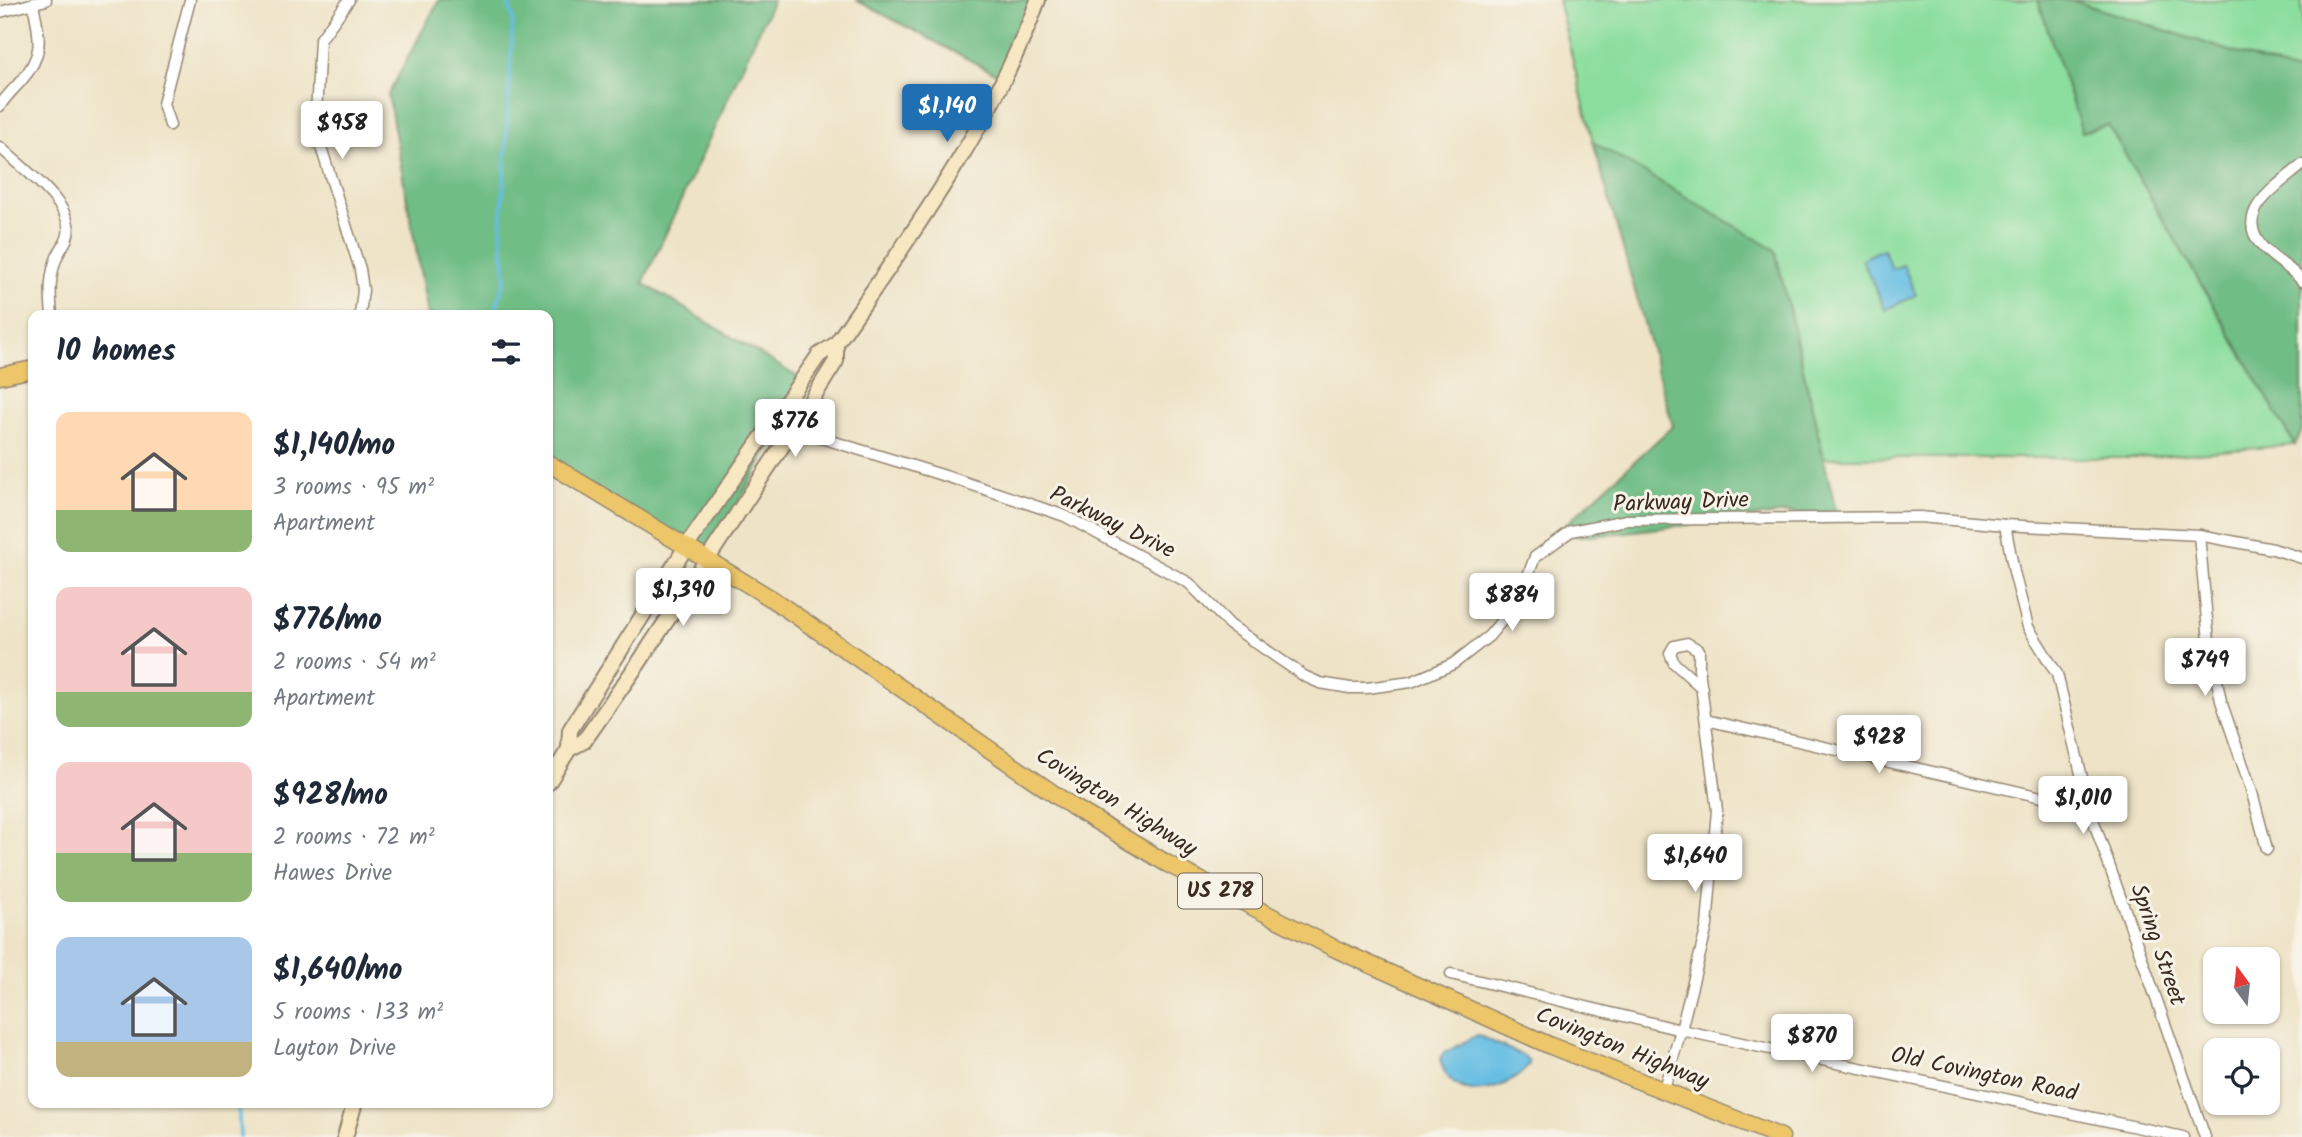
<!DOCTYPE html>
<html lang="en">
<head>
<meta charset="utf-8">
<style>
	:root { --surface:#fff; --page:#f6f6f7; --text:#1f2937; --muted:#747a83; --accent:#1f6fb2 }
	body { margin:0; font-family:Kalam,sans-serif; background:var(--page); color:var(--text); height:100vh; display:flex; flex-direction:column; font-size:26px; white-space:nowrap }
	* { box-sizing:border-box; margin:0 }
	p { font-size:23px; color:var(--muted) }
	.icon { flex:none; width:38px; height:38px; fill:none; stroke:currentColor; stroke-width:2; stroke-linecap:round; stroke-linejoin:round }
	.map { position:relative; flex:1; overflow:hidden }
	.drawer { position:absolute; left:28px; top:310px; width:525px; height:798px; display:flex; flex-direction:column; background:var(--surface); border-radius:14px; box-shadow:0 2px 5px #0004 }
	.drawer>* { flex:none }
	.needle { width:46px; rotate:345deg }
	.fabs { position:absolute; left:2203px; top:947px; display:grid; gap:14px }
	.fabs a { display:grid; place-items:center; width:77px; height:77px; border-radius:14px; background:var(--surface); box-shadow:0 2px 5px #0004; font-size:35px }
	.price { position:absolute; translate:-50% -60px; padding:0 16px; border-radius:7px; background:#fff; color:#222; font-size:23px; line-height:46px; filter:drop-shadow(0 2px 4px #0008) }
	.price::after { content:''; position:absolute; left:50%; top:42px; width:21px; height:16px; margin-left:-10px; background:inherit; clip-path:polygon(0 0,100% 0,50% 100%) }
	.price.current { background:var(--accent); color:#fff }
	ul { padding:0; list-style:none }
	li { display:flex; align-items:center; gap:21px; height:175px; padding:0 28px }
	li span { display:grid; place-items:center; flex:none; width:196px; height:140px; border-radius:14px; color:#555 }
	li>.icon { margin-inline-start:auto }
	span .icon { width:84px; height:84px; fill:#fffc; stroke-width:1 }
	li b { font-size:30px }
	h2 { display:flex; justify-content:space-between; align-items:center; height:84px; padding:0 28px; font-size:30px }
	.map>svg:first-child { display:block }
</style>
</head>
<body>
<div class="map">
<svg width="2302" height="1137" viewBox="0 0 2302 1137">
	<rect width="100%" height="100%" fill="#f7f3e8"/>
	<filter id="ink" filterUnits="userSpaceOnUse"><feTurbulence type="fractalNoise" baseFrequency=".0143" numOctaves="2"/><feDisplacementMap in="SourceGraphic" scale="14" xChannelSelector="R" yChannelSelector="G"/><feConvolveMatrix kernelMatrix="1 2 1 2 8 2 1 2 1" color-interpolation-filters="sRGB"/></filter>
	<filter id="wash" filterUnits="userSpaceOnUse"><feTurbulence type="fractalNoise" baseFrequency=".00686" numOctaves="4" result="noise"/><feDisplacementMap in="SourceGraphic" scale="28" xChannelSelector="R" yChannelSelector="G"/><feGaussianBlur stdDeviation="1.57" result="paint"/><feColorMatrix in="noise" values="0 0 0 0 0 0 0 0 0 0 0 0 0 0 0 0 0 1.4 0 .05"/><feComposite in="paint" operator="in"/></filter>
	<g filter="url(#wash)">
		<rect width="100%" height="100%" fill="#eee3c6"/>
		<g fill="#8cde9f" stroke="#64845e" stroke-width="2">
			<polygon points="1558,0 2038,0 2082,132 2108,125 2295,445 2136,458 1824,458 1775,250 1593,142"/>
			<polygon points="2071,0 2302,0 2302,74"/>
		</g>
		<g fill="#71bd86" stroke="#567452" stroke-width="2">
			<polygon points="439,0 773,0 643,283 806,382 707,559 548,465 548,315 428,315 388,95"/>
			<polygon points="856,0 1036,0 998,75"/>
			<polygon points="2038,0 2071,0 2302,74 2302,430 2295,445 2108,125 2082,132"/>
			<polygon points="1593,142 1775,250 1837,515 1788,513 1592,536 1554,535 1673,426"/>
		</g>
		<g fill="#66bee3" stroke="#507480" stroke-width="2">
			<polygon points="1883,249 1892,269 1903,265 1916,295 1885,310 1862,259"/>
			<path d="M1477 1035 1524 1056 1529 1061V1065C1505 1094 1451 1106 1440 1059L1443 1054Z"/>
		</g>
		<g fill="none" stroke-linecap="round" stroke-linejoin="round">
			<g stroke="#66bee3" stroke-width="3.5">
				<polyline points="494,315 506,275 501,233 513,19 507,0"/>
				<polyline points="238,1102 240,1137"/>
			</g>
		</g>
	</g>
	<g filter="url(#ink)">
		<g fill="none" stroke-linecap="round" stroke-linejoin="round">
			<defs>
				<g id="street">
					<polyline points="349,0 320,40 316,114 320,144 360,269 363,290 360,315"/>
					<polyline points="0,12 46,0"/>
					<path d="M0 106C5 97 14 89 21 81 46 53 39 36 33 3"/>
					<polyline points="170,125 163,104 190,0"/>
					<path d="M0 147C19 166 79 207 67 238 65 244 60 250 57 257 49 276 50 295 52 315"/>
					<path d="M2302 165C2279 185 2233 211 2261 245 2272 259 2291 267 2302 281"/>
					<polyline points="777,415 794,428 815,436 955,479 1065,516 1189,583 1230,625 1304,676 1320,683 1350,688 1367,688 1411,682 1453,664 1489,636 1509,612 1524,586 1535,557 1571,531 1627,520 1920,517 2005,525 2199,535 2273,549 2302,558"/>
					<polyline points="2005,525 2014,572 2028,627 2057,674 2090,811 2205,1137"/>
					<polyline points="2199,535 2209,641 2221,701 2251,789 2267,849"/>
					<polyline points="1706,720 2059,801"/>
					<polyline points="1451,974 1681,1030 2183,1137"/>
					<polyline points="1663,1092 1681,1030 1707,926 1717,810 1699,669 1699,650 1687,643 1674,646 1670,653 1674,663 1702,688"/>
				</g>
				<g id="secondary">
					<polyline points="569,749 584,741 640,661 794,428 836,361 836,344"/>
					<path d="M548 783 569 749 570 730 686 547 819 355 836 344C909 238 994 122 1038 0"/>
					<polyline points="345,1137 355,1102"/>
				</g>
				<g id="primary">
					<polyline points="0,376 33,369"/>
					<polyline points="548,463 772,599 1073,807 1166,863 1338,950 1551,1046 1781,1137"/>
				</g>
			</defs>
			<use href="#street" stroke="#948672" stroke-width="13"/>
			<use href="#secondary" stroke="#948672" stroke-width="18"/>
			<use href="#primary" stroke="#948672" stroke-width="19"/>
			<use href="#street" stroke="#fff" stroke-width="10"/>
			<use href="#secondary" stroke="#f7e8c3" stroke-width="14"/>
			<use href="#primary" stroke="#ecc669" stroke-width="16"/>
		</g>
	</g>
	<g text-anchor="middle" dominant-baseline="central" stroke-width="6" stroke-linejoin="round" paint-order="stroke">
		<rect fill="#f7f3e8" stroke="#73665b" stroke-width="2" x="1178" y="873.5" width="84" height="35" rx="5"/>
		<g font-size="21" font-weight="bold" fill="#3b2a1e">
			<text x="1220" y="891">US 278</text>
		</g>
		<g font-size="23" fill="#3b2a1e" stroke="#f7f3e8">
			<text transform="translate(1681 503) rotate(-2)">Parkway Drive</text>
			<text transform="translate(1112 523) rotate(26)">Parkway Drive</text>
			<text transform="translate(1116 803) rotate(32)">Covington Highway</text>
			<text transform="translate(2157 945) rotate(71)">Spring Street</text>
			<text transform="translate(1622 1049) rotate(22)">Covington Highway</text>
			<text transform="translate(1984 1075) rotate(12)">Old Covington Road</text>
		</g>
	</g>
</svg>
<div class="fabs">
<a><svg class="needle" viewBox="-14 -14 28 28"><path d="M0-13l5 13h-10z" fill="#e53935"/><path d="M0 13l5-13h-10z" fill="#747a83"/></svg></a>
<a><svg class="icon" aria-label="locate" viewBox="0 0 24 24"><circle cx="12" cy="12" r="6"/><path d="M12 2v4M12 18v4M2 12h4M18 12h4"/></svg></a>
</div>
<b class="price current" style="left:947px;top:144px">$1,140</b>
<b class="price" style="left:342px;top:161px">$958</b>
<b class="price" style="left:795px;top:459px">$776</b>
<b class="price" style="left:683px;top:628px">$1,390</b>
<b class="price" style="left:1512px;top:633px">$884</b>
<b class="price" style="left:2205px;top:698px">$749</b>
<b class="price" style="left:1879px;top:775px">$928</b>
<b class="price" style="left:2083px;top:836px">$1,010</b>
<b class="price" style="left:1695px;top:894px">$1,640</b>
<b class="price" style="left:1812px;top:1074px">$870</b>
<section class="drawer">
<h2>10 homes<svg class="icon" aria-label="filters" viewBox="0 0 24 24"><path d="M4 7h16M4 17h16"/><circle cx="9" cy="7" r="2"/><circle cx="15" cy="17" r="2"/></svg></h2>
<ul>
<li><span style="background:linear-gradient(#ffd9b3 70%,#8fb573 0)"><svg class="icon" aria-label="home" viewBox="0 0 24 24"><path d="M3 11l9-7 9 7M6 9v11h12V9"/></svg></span><div><b>$1,140/mo</b><p>3 rooms · 95 m²</p><p>Apartment</p></div></li>
<li><span style="background:linear-gradient(#f6c9c9 75%,#8fb573 0)"><svg class="icon" aria-label="home" viewBox="0 0 24 24"><path d="M3 11l9-7 9 7M6 9v11h12V9"/></svg></span><div><b>$776/mo</b><p>2 rooms · 54 m²</p><p>Apartment</p></div></li>
<li><span style="background:linear-gradient(#f6c9c9 65%,#8fb573 0)"><svg class="icon" aria-label="home" viewBox="0 0 24 24"><path d="M3 11l9-7 9 7M6 9v11h12V9"/></svg></span><div><b>$928/mo</b><p>2 rooms · 72 m²</p><p>Hawes Drive</p></div></li>
<li><span style="background:linear-gradient(#a9c7e8 75%,#c2b280 0)"><svg class="icon" aria-label="home" viewBox="0 0 24 24"><path d="M3 11l9-7 9 7M6 9v11h12V9"/></svg></span><div><b>$1,640/mo</b><p>5 rooms · 133 m²</p><p>Layton Drive</p></div></li>
</ul>
</section>
</div>
</body>
</html>
